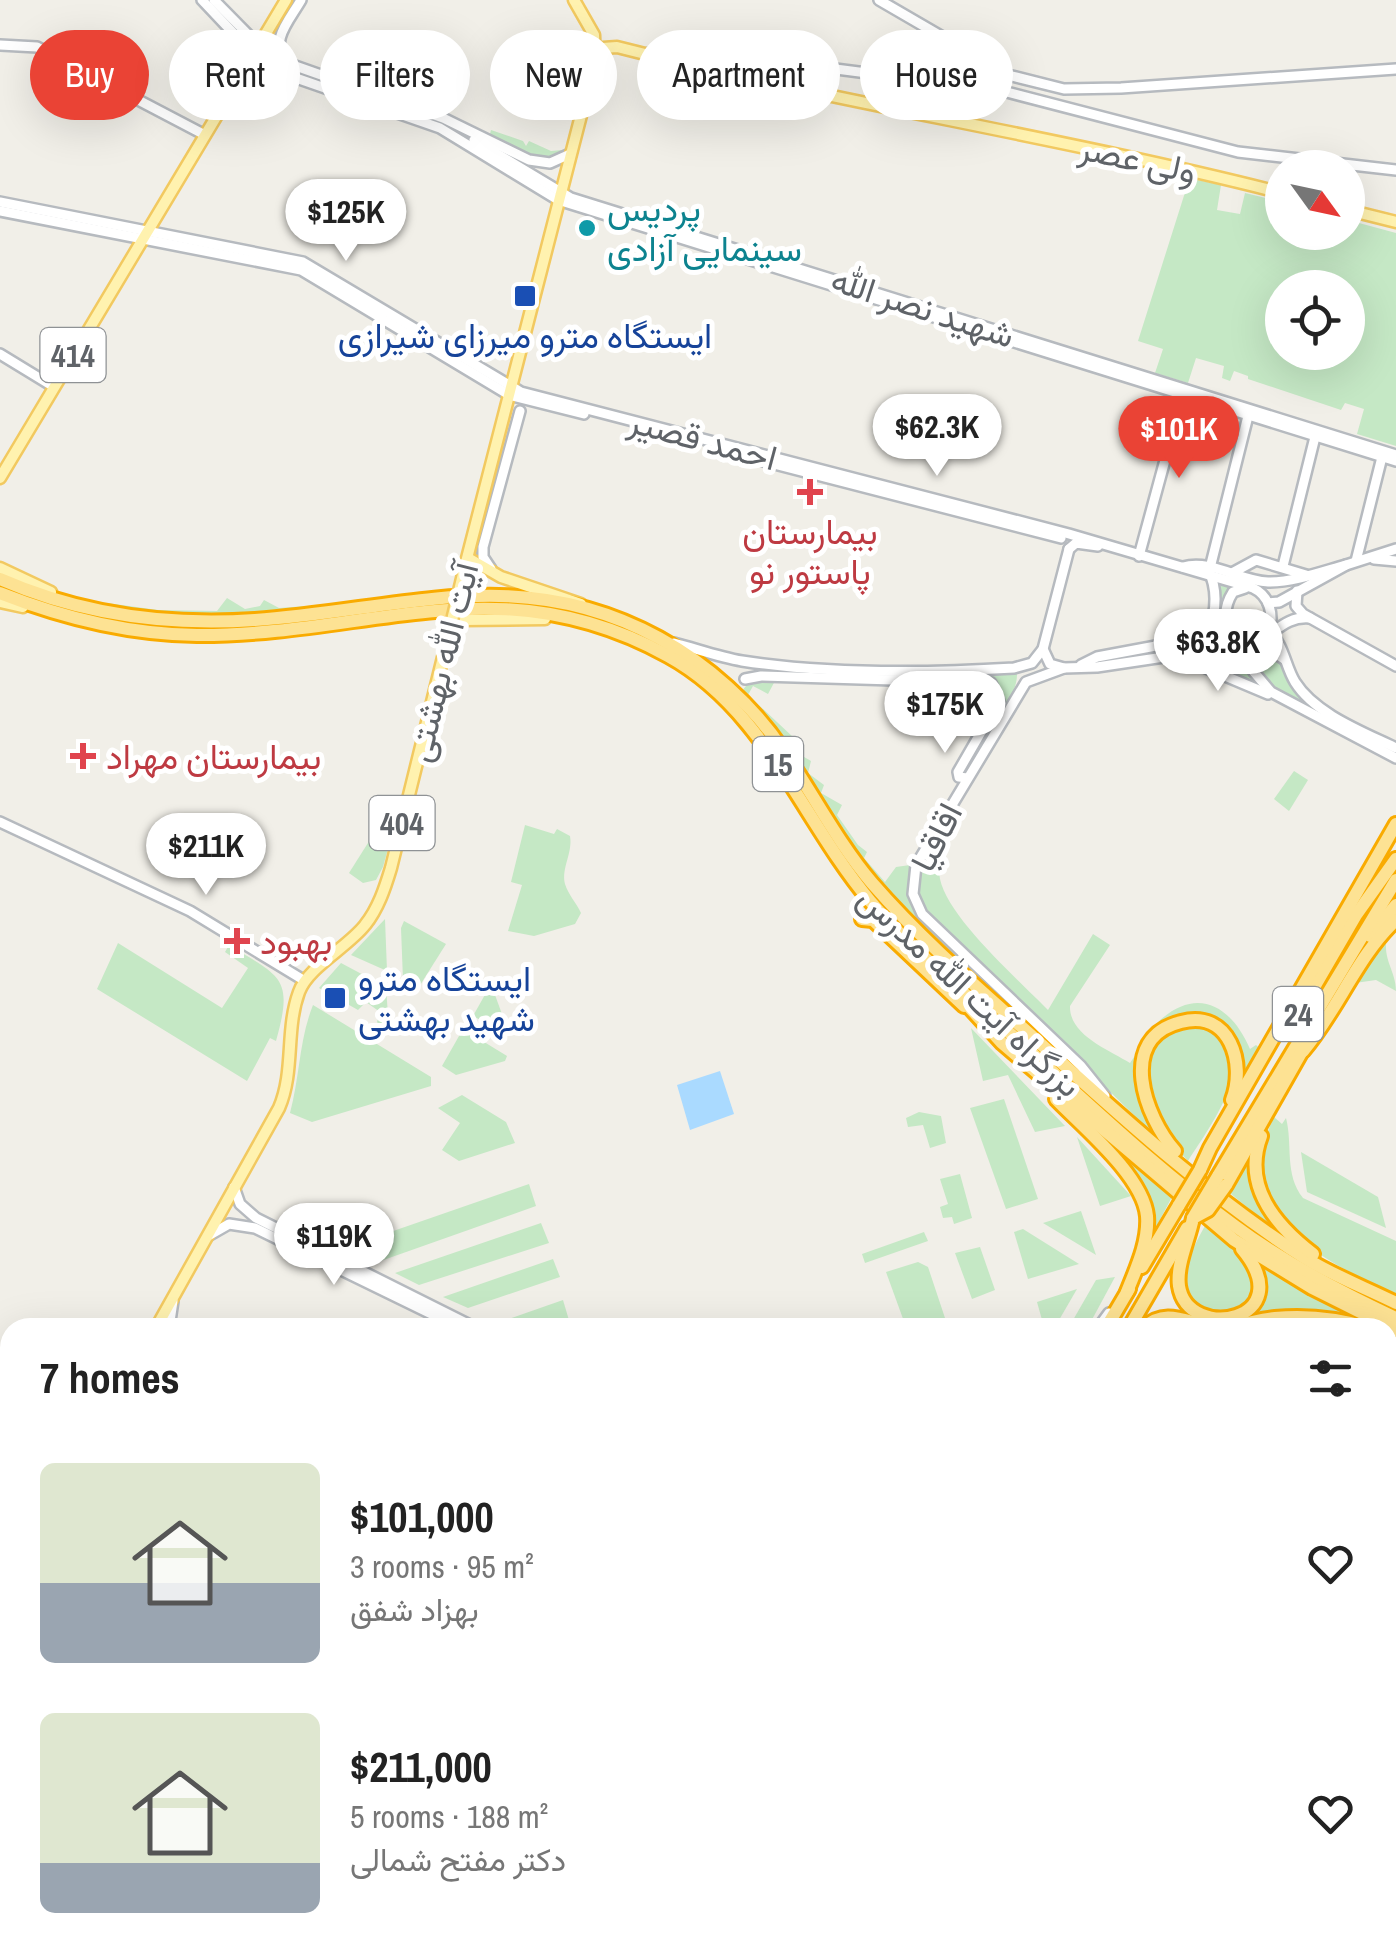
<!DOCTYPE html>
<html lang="en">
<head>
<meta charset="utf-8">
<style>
	:root { --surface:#fff; --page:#f2f2f2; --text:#222; --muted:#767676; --accent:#ea4335 }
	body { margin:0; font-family:"Archivo Narrow",Vazirmatn,sans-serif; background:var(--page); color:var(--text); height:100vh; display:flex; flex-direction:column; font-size:38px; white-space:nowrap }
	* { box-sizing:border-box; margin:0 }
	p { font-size:32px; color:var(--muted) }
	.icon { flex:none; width:55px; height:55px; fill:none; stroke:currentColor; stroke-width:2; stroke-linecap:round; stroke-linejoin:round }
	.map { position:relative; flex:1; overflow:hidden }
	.drawer { position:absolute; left:0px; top:1318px; width:1398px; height:642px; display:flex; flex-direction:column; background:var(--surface); border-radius:30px 30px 0 0; box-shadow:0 10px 40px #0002 }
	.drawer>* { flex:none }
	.banner { position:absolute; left:30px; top:30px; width:1338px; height:90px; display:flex; gap:20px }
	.needle { width:65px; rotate:123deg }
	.tools { position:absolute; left:1265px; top:150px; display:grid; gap:20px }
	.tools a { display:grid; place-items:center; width:100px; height:100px; border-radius:50%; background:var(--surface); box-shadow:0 10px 40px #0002; font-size:50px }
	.price { position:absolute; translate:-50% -85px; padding:0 22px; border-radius:35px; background:#fff; color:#222; font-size:32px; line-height:65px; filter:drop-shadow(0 2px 5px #0008) }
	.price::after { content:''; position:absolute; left:50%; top:60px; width:30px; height:22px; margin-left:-15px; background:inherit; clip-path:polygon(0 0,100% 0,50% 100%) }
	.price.on { background:var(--accent); color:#fff }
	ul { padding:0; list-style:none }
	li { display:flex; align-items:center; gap:30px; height:250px; padding:0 40px }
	li span { display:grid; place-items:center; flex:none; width:280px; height:200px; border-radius:15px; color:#555 }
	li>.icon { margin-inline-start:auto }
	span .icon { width:120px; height:120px; fill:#fffc; stroke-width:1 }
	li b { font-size:42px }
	h2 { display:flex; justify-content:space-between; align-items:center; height:120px; padding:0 40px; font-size:42px }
	.chip { padding:0 35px; border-radius:45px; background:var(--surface); box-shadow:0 10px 40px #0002; font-size:35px; line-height:90px }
	.chip.on { background:var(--accent); color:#fff }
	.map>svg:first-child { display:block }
</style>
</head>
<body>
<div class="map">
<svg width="1396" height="1958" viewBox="0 0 1396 1958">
	<rect width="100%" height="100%" fill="#f1efe8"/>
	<g fill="#c5e8c5" fill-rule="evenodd">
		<path d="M491 130 523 141 526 146 529 141 551 151 562 150C540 168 512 149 489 138Z"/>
		<path d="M1193 179 1221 185 1217 210 1240 214 1245 193 1282 202V232H1348V220L1396 233V446L1357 434 1364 409 1345 403 1341 410 1248 379V376L1234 371 1230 381 1222 378 1224 366 1196 358 1188 383 1155 373 1163 349 1138 341 1188 183ZM1282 288H1348V352H1282Z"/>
		<path d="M1219 585 1231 588 1225 599 1235 643 1231 648 1102 661 1205 641C1220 627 1222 605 1219 585Z"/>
		<path d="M227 598 245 609 260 606 264 600 279 608 363 602C274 615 196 622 106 607L107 603 158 610 217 611Z"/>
		<polygon points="1268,654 1277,658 1300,694 1396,754 1274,687 1257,664 1259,659"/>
		<polygon points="1192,655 1241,657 1262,686 1192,659"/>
		<path d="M1012 672 1017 674C1018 698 980 750 966 772L963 770 1005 701 995 681 844 675Z"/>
		<path d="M776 679 768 694 753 686 748 695 793 737 799 754 811 761 808 773 824 785 821 793 842 805 837 815 858 845 867 852 864 858 885 882 896 867 910 865 908 895 916 915 1080 1069 1079 1071 913 921 868 871 742 692C749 678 761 680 776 679Z"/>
		<polygon points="1294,771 1308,780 1289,811 1274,799"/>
		<path d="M525 825 554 834 557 829 570 836C573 853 561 868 565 884 568 894 577 904 581 913L575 924 534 936 508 931 522 885 511 882Z"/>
		<path d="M943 832C942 847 937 864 940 879 948 918 1019 980 1048 1010L1093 934 1110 945 1070 1006C1069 1035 1109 1050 1130 1063 1139 1051 1146 1034 1157 1023 1196 985 1231 1005 1250 1049L1256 1045 1263 1051 1251 1072 1246 1070 1234 1035 1216 1020 1153 1034 1140 1097 1151 1127 1149 1130 923 908C912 878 928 857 943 832Z"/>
		<polygon points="373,835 389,845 383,867 376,880 363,883 349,873"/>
		<polygon points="385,919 387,971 351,955"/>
		<polygon points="404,921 446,944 417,990 403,980 401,928"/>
		<path d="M1387 937C1382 959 1396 971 1396 991L1376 980 1355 983 1375 949Z"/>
		<path d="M118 943 222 1008 248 968 225 952 229 945C281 977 294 977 276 1041L270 1038 247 1081 97 989Z"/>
		<polygon points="341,963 386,987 388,1015 381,1027 377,1022 380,1012 366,1002 358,1010 319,988"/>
		<polygon points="491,984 510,1036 473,1016"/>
		<path d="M313 1005 431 1077V1086L312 1122 290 1113C300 1076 299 1040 313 1005Z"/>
		<path d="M1199 1025C1270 1049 1212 1123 1188 1161 1182 1154 1173 1146 1168 1138 1149 1110 1131 1043 1175 1028 1182 1025 1192 1026 1199 1025Z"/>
		<polygon points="971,1028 1065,1126 1035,1132 1008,1075 983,1081"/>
		<polygon points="463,1029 507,1056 505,1061 456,1075 442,1066"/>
		<polygon points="1053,1088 1173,1195 1146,1246 1150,1211"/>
		<polygon points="462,1095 506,1122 515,1143 459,1161 442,1150 460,1123 438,1108"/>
		<polygon points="1004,1099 1038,1199 1006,1209 970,1108"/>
		<polygon points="919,1112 941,1116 946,1143 930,1148 923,1125 908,1127 906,1118"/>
		<path d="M1274 1117 1282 1124 1286 1118C1293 1145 1284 1174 1303 1198L1396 1241V1295C1322 1260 1227 1215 1274 1117Z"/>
		<polygon points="1077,1137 1131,1196 1100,1206"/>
		<polygon points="1256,1142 1250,1172 1275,1225 1273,1229 1230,1193"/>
		<polygon points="1301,1152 1378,1197 1386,1228 1307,1192"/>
		<polygon points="960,1174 972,1218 954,1224 952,1217 943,1218 940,1207 948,1204 940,1179"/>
		<polygon points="529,1184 536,1206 375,1263 350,1246"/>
		<polygon points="1081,1211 1096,1255 1043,1223"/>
		<path d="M1207 1222C1232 1243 1251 1260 1255 1293L1241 1311C1232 1312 1217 1316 1208 1313 1163 1299 1193 1248 1207 1222Z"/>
		<polygon points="541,1223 549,1243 419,1285 395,1273"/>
		<polygon points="1023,1229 1079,1264 1028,1279 1014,1232"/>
		<polygon points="924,1232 928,1241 865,1263 862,1254"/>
		<polygon points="980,1247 995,1290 972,1299 955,1253"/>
		<polygon points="1248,1252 1373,1323 1310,1312 1282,1311 1228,1321 1262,1296 1264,1275"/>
		<polygon points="553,1259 560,1277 468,1308 443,1297"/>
		<polygon points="918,1262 928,1267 948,1327 906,1327 886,1272"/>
		<polygon points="1115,1277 1088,1327 1069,1327 1096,1280"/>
		<polygon points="1077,1289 1055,1327 1044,1327 1037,1302"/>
		<polygon points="563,1300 571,1327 503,1327 500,1322"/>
		<polygon points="1388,1589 1393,1603 1396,1603 1396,1676 1388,1679"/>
		<polygon points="1396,1809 1396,1914 1388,1893 1388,1813"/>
		<polygon points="781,1950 869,1950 869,1958 784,1958"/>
	</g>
	<polygon fill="#aadaff" points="720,1071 734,1114 690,1130 677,1085"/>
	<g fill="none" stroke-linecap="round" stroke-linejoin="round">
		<defs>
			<g id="secondary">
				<polyline points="202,0 253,54 273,70 440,128 558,200 1396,461"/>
				<polyline points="214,0 277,64 291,71"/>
				<path d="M301 0C289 21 268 42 287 63L443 118 529 160 550 163 570 154"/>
				<polyline points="879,0 1008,75 1064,89 1121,88 1396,69"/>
				<polyline points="0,45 37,47 205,135"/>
				<polyline points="645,54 672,48 999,90 1238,152 1396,170"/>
				<polyline points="474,140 571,198 1396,455"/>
				<path d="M0 202 303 262 521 392 1069 534 1253 588C1270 596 1274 615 1269 632"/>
				<polyline points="0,211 301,270 509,395 584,414"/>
				<polyline points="0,354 54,387"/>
				<polyline points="763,461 1061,538"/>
				<polyline points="1069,549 1076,543 1098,546"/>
				<polyline points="1139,556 1184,390"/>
				<polyline points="1374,559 1396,561"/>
				<polyline points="1356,561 1383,453"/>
				<polyline points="1283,566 1315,437"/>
				<path d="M1183 567C1211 559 1240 581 1268 582 1294 582 1321 572 1346 565"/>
				<polyline points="1210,568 1248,416"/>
				<polyline points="491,569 483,557 483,547 520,411"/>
				<polyline points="1232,573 1256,560 1306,575"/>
				<path d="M1245 588 1233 592C1221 611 1224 631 1242 645 1269 646 1279 615 1310 618"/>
				<polyline points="1297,591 1296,606 1303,614 1396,666"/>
				<polyline points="1268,603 1279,602 1346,565 1396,549"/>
				<path d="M1269 632C1284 644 1285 666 1295 682 1315 714 1363 732 1396 748"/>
				<path d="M674 643C697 649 719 657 742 661 825 674 930 673 1014 668L1032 663 1043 649 1069 549"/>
				<polyline points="1242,645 1254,672 1271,692 1396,758"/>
				<polyline points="1043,649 1050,664 1064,668"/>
				<polyline points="1176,659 1199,665 1268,694"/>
				<path d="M1081 665 1097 657 1204 637C1216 619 1218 596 1211 576"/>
				<polyline points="1254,672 1256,657 1263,652 1273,652 1284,659"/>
				<polyline points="745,679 761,676 991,683 999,701 958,772 959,777 967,778"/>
				<polyline points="0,822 190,911 305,981"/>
				<polyline points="1105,1096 1081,1066 922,914 913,894 916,865 1026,682 1064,668 1097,667 1204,651 1241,651 1248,646"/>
				<polyline points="234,1187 240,1204 256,1218 476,1328"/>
				<polyline points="208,1236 229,1224 255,1228 460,1328"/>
				<polyline points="169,1328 173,1301"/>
				<polyline points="1098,1328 1109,1313"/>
				<polyline points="0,1824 10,1842"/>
				<polyline points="0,1841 10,1860"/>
				<polyline points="57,1950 61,1958"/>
				<polyline points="67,1950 71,1958"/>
				<polyline points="239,1958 243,1950"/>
				<polyline points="247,1958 252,1950"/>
			</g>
			<g id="primary">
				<path d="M595 61 603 48 617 47C837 103 1062 137 1282 193"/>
				<polyline points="1348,210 1396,222"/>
				<polyline points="0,478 286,0"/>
				<polyline points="468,558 501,577 581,604"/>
				<polyline points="0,568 51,592"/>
				<polyline points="464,570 595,61 594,35 574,0"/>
				<polyline points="0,602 23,607"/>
				<path d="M156 1328 279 1108C295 1071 285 1030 299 992 308 967 348 947 365 925 378 909 385 888 391 868L448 637 463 620 545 619"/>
				<polyline points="0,1600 10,1583"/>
			</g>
			<g id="highway">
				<path d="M0 579C82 615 167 626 255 620 401 610 520 562 659 638 708 665 752 704 783 750 813 794 838 843 872 883 924 943 985 994 1043 1046 1126 1121 1211 1198 1305 1258 1334 1276 1366 1288 1396 1303"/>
				<path d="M0 593C63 618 129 634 197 635 370 636 500 563 668 656 765 709 802 820 870 901 915 954 972 999 1023 1045 1092 1107 1160 1172 1235 1226 1285 1263 1340 1292 1396 1318"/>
				<polyline points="862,919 873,920 964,1006"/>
				<polyline points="1370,936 1396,905"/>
				<polyline points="1309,996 1356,915 1396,859"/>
				<polyline points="960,997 1002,1043 1234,1240 1312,1288 1396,1330"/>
				<path d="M1303 1051C1338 1010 1357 956 1396 920"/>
				<path d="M1056 1099C1083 1127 1143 1176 1147 1216 1149 1242 1136 1269 1127 1292"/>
				<path d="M1261 1136C1242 1186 1275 1225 1313 1254"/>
				<path d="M1175 1151C1145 1117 1116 1038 1181 1022 1230 1009 1246 1064 1232 1100"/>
				<polyline points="1200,1170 1210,1148 1396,824"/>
				<polyline points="1218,1176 1396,880"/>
				<polyline points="1226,1185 1306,1044"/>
				<path d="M1193 1218C1189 1239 1176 1265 1179 1286 1188 1343 1302 1321 1242 1249"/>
				<polyline points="1142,1267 1179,1205"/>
				<polyline points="1106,1328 1129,1289"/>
				<polyline points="1129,1328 1187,1228"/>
				<path d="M1144 1328C1168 1305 1192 1327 1220 1327 1238 1327 1256 1320 1275 1318 1306 1315 1340 1319 1370 1328"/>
				<polyline points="753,1950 757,1958"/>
				<polyline points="779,1950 782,1958"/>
				<polyline points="733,1956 736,1958"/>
				<polyline points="878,1958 879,1950"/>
				<polyline points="891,1958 892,1950"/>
				<polyline points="953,1958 963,1950"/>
			</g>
		</defs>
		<use href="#secondary" stroke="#b6babf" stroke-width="14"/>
		<use href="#primary" stroke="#f2c960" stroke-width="15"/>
		<use href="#highway" stroke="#f9ab00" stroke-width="18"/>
		<use href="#secondary" stroke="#fff" stroke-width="9"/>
		<use href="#primary" stroke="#fff2af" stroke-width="10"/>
		<use href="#highway" stroke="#fde293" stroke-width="12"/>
		<defs>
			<polyline id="primary-bridge" points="448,637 464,570"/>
			<g id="highway-bridge">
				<polyline points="1179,1205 1200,1170"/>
				<polyline points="1195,1217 1208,1210 1226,1185"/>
				<polyline points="1193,1218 1218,1176"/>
			</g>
		</defs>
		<use href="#primary-bridge" stroke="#f2c960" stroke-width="15" stroke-linecap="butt"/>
		<use href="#highway-bridge" stroke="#f9ab00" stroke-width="18" stroke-linecap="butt"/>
		<use href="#primary-bridge" stroke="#fff2af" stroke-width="10"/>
		<use href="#highway-bridge" stroke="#fde293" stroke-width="12"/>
	</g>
	<circle fill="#0f9aa8" stroke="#fff" stroke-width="4" cx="587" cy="228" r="10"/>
	<g fill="#1a4fb4" stroke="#fff" stroke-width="4">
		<rect x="513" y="284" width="24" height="24" rx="5"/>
		<rect x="323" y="986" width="24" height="24" rx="5"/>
	</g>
	<g fill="#e0444e" stroke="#fff" stroke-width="4">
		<path d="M805 477h10v10h10v10h-10v10h-10v-10h-10v-10h10z"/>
		<path d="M78 741h10v10h10v10h-10v10h-10v-10h-10v-10h10z"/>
		<path d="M232 926h10v10h10v10h-10v10h-10v-10h-10v-10h10z"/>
	</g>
	<g text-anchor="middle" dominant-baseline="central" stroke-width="10" stroke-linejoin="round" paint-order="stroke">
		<g fill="#fff" stroke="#8f9295" stroke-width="2.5">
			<rect x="40.5" y="328" width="65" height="54" rx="8"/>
			<rect x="753" y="737" width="50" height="54" rx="8"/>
			<rect x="369.5" y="796" width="65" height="54" rx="8"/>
			<rect x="1273" y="987" width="50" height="54" rx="8"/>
		</g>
		<g font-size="32" font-weight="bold" fill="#5f6368">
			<text x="73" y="355">414</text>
			<text x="778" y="764">15</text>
			<text x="402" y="823">404</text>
			<text x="1298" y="1014">24</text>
		</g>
		<g font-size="35" fill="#5f6368" stroke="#fff">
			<text transform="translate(1138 159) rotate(12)">ولی عصر</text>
			<text transform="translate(923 307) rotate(18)">شهید نصر الله</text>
			<text transform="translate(703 439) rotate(15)">احمد قصیر</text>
			<text transform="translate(442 662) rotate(-76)">آیت الله بهشتی</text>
			<text transform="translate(936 837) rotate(-63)">اقاقیا</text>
			<text transform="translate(970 991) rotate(43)">بزرگراه آیت الله مدرس</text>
		</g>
		<g font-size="35" fill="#0d838f" stroke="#fff" text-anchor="start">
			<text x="607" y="208">پردیس<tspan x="607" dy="40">سینمایی آزادی</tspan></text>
		</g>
		<g font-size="35" fill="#164399" stroke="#fff">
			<text x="525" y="335">ایستگاه مترو میرزای شیرازی</text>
			<text x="358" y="978" text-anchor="start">ایستگاه مترو<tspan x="358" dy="40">شهید بهشتی</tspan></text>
		</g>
		<g font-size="35" fill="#be3a42" stroke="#fff" text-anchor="start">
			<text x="810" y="531" text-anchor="middle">بیمارستان<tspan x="810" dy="40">پاستور نو</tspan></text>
			<text x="106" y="756">بیمارستان مهراد</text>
			<text x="260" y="941">بهبود</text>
		</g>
	</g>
</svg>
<div class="tools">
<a><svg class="needle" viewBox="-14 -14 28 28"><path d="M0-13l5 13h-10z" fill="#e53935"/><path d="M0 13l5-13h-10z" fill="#767676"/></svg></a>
<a><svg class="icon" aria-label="locate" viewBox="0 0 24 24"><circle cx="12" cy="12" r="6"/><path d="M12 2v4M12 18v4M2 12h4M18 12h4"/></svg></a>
</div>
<b class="price" style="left:346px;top:264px">$125K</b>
<b class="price" style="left:937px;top:479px">$62.3K</b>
<b class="price on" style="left:1179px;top:481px">$101K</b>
<b class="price" style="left:1218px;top:694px">$63.8K</b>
<b class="price" style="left:945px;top:756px">$175K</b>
<b class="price" style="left:206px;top:898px">$211K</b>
<b class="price" style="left:334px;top:1288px">$119K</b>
<div class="banner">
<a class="chip on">Buy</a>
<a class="chip">Rent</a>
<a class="chip">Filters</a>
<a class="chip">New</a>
<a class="chip">Apartment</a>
<a class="chip">House</a>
</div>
<section class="drawer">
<h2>7 homes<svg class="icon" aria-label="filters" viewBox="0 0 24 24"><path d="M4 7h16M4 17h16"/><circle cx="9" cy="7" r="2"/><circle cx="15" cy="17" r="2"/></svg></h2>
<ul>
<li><span style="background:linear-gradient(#dfe7d0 60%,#9aa5b1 0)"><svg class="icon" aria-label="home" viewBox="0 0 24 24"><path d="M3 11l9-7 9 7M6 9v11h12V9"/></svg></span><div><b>$101,000</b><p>3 rooms · 95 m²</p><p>بهزاد شفق</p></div><svg class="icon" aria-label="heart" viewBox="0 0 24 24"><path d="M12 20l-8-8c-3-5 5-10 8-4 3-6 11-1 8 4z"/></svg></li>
<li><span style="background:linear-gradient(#dfe7d0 75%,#9aa5b1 0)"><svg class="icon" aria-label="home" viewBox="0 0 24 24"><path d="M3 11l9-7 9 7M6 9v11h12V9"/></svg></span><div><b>$211,000</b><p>5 rooms · 188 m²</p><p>دکتر مفتح شمالی</p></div><svg class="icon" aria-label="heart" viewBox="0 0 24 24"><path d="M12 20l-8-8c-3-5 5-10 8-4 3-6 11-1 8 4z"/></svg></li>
</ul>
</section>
</div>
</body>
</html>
